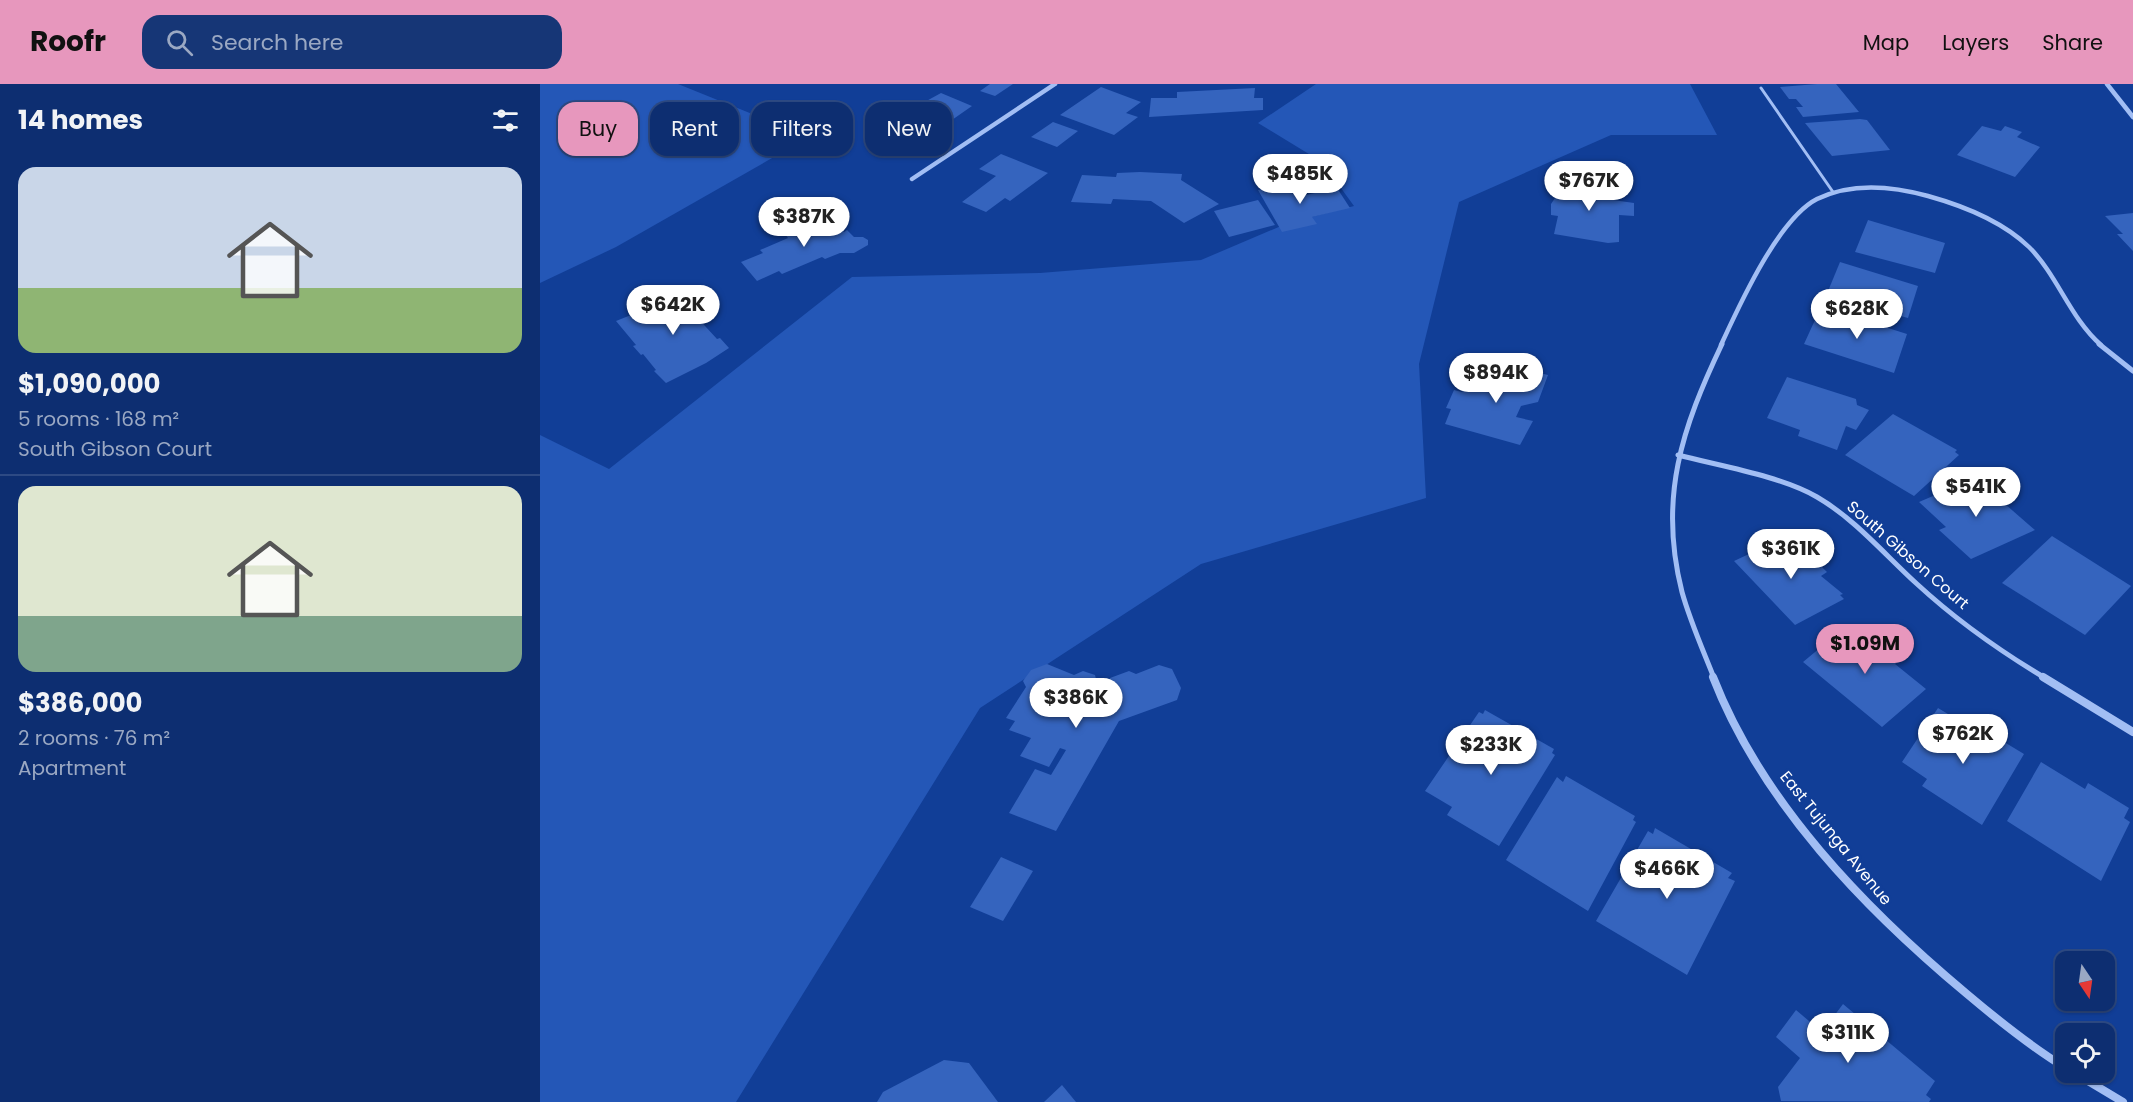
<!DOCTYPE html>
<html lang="en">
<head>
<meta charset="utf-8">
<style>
	:root { --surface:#0d2e71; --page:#163676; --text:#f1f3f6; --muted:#9aa8c3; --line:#2d4a84; --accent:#e797bd }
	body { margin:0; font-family:Poppins,sans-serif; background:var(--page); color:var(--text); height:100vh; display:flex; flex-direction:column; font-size:22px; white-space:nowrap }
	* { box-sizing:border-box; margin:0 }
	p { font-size:20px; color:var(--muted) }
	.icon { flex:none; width:33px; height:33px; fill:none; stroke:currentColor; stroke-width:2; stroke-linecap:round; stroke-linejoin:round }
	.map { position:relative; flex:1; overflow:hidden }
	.sheet { display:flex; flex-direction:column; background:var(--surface); width:540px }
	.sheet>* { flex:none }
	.hud { position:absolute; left:18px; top:18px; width:570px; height:54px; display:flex; gap:12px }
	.needle { width:39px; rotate:167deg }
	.buttons { position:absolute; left:1515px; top:867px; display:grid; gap:12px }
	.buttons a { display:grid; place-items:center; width:60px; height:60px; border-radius:12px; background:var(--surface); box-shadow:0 2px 4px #0004,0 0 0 2px var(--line); font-size:30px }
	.price { position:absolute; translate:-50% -51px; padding:0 14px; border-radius:21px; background:#fff; color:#222; font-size:20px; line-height:39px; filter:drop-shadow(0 2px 3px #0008) }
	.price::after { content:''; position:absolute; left:50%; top:36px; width:18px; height:14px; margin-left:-9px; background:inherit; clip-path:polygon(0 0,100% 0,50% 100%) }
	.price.selected { background:var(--accent); color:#111 }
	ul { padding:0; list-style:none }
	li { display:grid; align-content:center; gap:12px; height:318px; padding:0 18px }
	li+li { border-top:2px solid var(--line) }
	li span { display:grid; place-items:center; height:186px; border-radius:18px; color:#555 }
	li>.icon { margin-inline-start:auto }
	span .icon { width:108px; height:108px; fill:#fffc; stroke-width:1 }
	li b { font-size:26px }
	h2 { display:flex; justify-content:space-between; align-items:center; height:72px; padding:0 18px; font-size:26px }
	.tag { padding:0 21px; border-radius:18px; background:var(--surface); box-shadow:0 2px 4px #0004,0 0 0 2px var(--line); font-size:21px; line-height:54px }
	.tag.selected { background:var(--accent); color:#111 }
	header { display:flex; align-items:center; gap:36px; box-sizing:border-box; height:84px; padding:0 30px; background:var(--accent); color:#111 }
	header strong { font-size:28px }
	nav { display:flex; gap:33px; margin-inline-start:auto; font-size:21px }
	.search { width:420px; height:54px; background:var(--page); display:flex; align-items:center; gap:15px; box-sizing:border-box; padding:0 21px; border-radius:18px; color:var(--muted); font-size:22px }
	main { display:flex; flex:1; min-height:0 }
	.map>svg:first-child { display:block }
</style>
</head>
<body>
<header>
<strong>Roofr</strong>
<div class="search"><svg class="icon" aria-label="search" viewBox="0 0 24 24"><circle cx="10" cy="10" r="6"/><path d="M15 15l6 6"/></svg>Search here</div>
<nav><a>Map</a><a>Layers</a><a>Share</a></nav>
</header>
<main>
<section class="sheet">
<h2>14 homes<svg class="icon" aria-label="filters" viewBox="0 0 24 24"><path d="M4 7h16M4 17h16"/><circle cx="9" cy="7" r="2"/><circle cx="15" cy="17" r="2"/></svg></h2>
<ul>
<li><span style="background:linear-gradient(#c9d6e8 65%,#8fb573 0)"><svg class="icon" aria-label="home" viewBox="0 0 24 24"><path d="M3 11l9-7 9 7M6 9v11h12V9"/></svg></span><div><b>$1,090,000</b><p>5 rooms · 168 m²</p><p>South Gibson Court</p></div></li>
<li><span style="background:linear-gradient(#dfe7d0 70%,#7fa58c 0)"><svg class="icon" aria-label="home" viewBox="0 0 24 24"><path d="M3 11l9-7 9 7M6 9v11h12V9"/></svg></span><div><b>$386,000</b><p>2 rooms · 76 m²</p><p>Apartment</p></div></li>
</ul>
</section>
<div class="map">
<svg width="1593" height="1018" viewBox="0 0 1593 1018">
	<rect width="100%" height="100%" fill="#113e97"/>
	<g fill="#2457b7">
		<polygon points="0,0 138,0 269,53 76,163 0,199"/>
		<polygon points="776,0 1150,0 1177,51 1071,51 919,118 879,280 886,414 661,480 440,624 196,1018 0,1018 0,351 69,385 312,193 500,189 661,176 748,139 814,122 782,78 718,39"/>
	</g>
	<g fill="#3564be">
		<polygon points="450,0 473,0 455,12 440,7"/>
		<polygon points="1277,0 1296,0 1319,28 1263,33 1256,23 1263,23 1256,15 1249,15 1240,3"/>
		<polygon points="561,3 601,18 586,29 598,33 574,51 520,31"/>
		<polygon points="715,4 714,14 723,14 723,26 609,33 611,14 637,14 637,8"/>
		<polygon points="401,9 432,22 399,45 406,48 383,63 361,52 384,39 379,36 385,33 370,26"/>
		<polygon points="1320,35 1327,36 1350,66 1292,72 1265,39"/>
		<polygon points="513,38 538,47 517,63 491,53"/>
		<polygon points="1442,42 1461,47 1465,42 1482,48 1477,53 1500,63 1475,93 1417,71"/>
		<polygon points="461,70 508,89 470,117 465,114 446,128 422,118 456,92 439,85"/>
		<polygon points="600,88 642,90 641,96 679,120 644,139 611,117 573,115 571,120 531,118 542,91 576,93 577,89"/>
		<polygon points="757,97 766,111 797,104 810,124 772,133 777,140 742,148 718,106"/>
		<polygon points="1024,98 1044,100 1043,103 1048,104 1048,101 1064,101 1073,104 1073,116 1094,119 1094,132 1079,131 1079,158 1068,159 1014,150 1018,132 1011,131 1011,120 1015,114 1017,100 1023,100"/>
		<polygon points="718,116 735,141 689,153 674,127"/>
		<polygon points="1593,129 1593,167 1577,150 1583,150 1565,132"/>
		<polygon points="290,133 304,148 307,146 314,153 323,153 328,156 328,161 314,169 300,169 285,175 282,173 242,190 239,187 217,197 201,178 223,169 220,166 248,154 245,150 249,143 262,140 266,144"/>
		<polygon points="1328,136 1405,159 1395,189 1315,168"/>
		<polygon points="1300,178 1378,202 1368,234 1286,212"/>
		<polygon points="151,207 167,224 154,230 177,255 180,254 189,264 166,279 126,299 114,287 116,286 103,270 101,271 93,262 96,261 76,237"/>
		<polygon points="1285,224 1367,250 1354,289 1264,260 1275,236 1279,237"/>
		<polygon points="934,283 962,290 959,295 966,297 976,294 980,284 1008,291 998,318 981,322 976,333 993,337 980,361 905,340 911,325 906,324 914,306 922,308"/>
		<polygon points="1247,293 1316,315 1317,321 1329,326 1316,346 1306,342 1297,366 1258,352 1260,346 1227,334"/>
		<polygon points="1353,330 1417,366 1415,368 1419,371 1374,412 1305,371"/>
		<polygon points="1435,394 1495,446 1431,475 1399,446 1406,443 1379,418"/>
		<polygon points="1512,452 1591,502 1545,551 1462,499"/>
		<polygon points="1239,456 1244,461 1254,456 1287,488 1281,492 1303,510 1300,511 1304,515 1255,541 1194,477"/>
		<polygon points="1304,544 1311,550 1318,545 1359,577 1355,580 1386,605 1342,643 1263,578"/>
		<polygon points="507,580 534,591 543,587 555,591 557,599 566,601 570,594 589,587 596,590 619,581 632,585 641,604 637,616 579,637 516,747 469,729 495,685 511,691 526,666 520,664 509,683 480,672 491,654 469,646 475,637 466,634 486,603 483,597 491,586"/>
		<polygon points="1398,624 1438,648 1441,644 1484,670 1442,741 1382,702 1387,695 1362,678"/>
		<polygon points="945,626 1014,665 1012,669 1015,671 959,762 907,731 912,723 885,707 939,628 943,630"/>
		<polygon points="1501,678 1545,705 1548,699 1589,724 1584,734 1590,738 1561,797 1467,737"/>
		<polygon points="1026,692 1095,732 1093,736 1096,738 1048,827 966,776 1017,693 1023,698"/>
		<polygon points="1115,744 1192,789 1188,794 1195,797 1147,891 1056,837 1108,747 1113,750"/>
		<polygon points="461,773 493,787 463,837 430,823"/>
		<polygon points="1303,920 1395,997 1386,1011 1391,1015 1389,1018 1241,1017 1238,1003 1260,974 1236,953 1256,926 1282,948"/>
		<polygon points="404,976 429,979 458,1018 337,1018 343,1008"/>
		<polygon points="522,1001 536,1018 504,1018"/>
	</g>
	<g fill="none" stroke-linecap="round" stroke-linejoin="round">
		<polyline stroke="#a2bef4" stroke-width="3" points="1221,4 1293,108"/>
		<g stroke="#a2bef4" stroke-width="4.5">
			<polyline points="1567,0 1593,33"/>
			<polyline points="372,95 515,0"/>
			<path d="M1181 261C1199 222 1238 135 1277 115 1312 98 1352 102 1388 112 1424 122 1462 137 1489 163 1518 192 1530 234 1561 261"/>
		</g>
		<g stroke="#a2bef4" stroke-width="5">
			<polyline points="1559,260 1593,287"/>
			<path d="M1138 371C1180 382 1241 392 1277 413 1315 435 1345 471 1377 500 1416 536 1460 567 1505 594"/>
			<path d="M1174 594C1163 566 1150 537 1142 508 1118 414 1142 344 1182 260"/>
		</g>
		<g stroke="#a2bef4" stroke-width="8">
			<path d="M1173 593C1222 719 1325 825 1427 910 1459 937 1491 963 1526 984"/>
			<polyline points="1503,593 1593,648"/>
			<polyline points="1533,988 1583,1018"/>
		</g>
	</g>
	<g text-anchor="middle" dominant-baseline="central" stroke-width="5" stroke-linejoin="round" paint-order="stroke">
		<g font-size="16" fill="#fff" stroke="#113e97">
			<text transform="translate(1368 471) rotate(41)">South Gibson Court</text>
			<text transform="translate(1296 754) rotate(51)">East Tujunga Avenue</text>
		</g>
	</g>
</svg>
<div class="buttons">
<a><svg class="needle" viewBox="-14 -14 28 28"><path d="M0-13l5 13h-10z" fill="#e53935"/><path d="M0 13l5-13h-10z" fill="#9aa8c3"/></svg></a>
<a><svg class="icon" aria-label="locate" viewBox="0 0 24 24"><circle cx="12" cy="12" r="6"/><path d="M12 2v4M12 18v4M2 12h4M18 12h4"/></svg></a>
</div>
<b class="price" style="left:760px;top:121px">$485K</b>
<b class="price" style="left:1049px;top:128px">$767K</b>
<b class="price" style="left:264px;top:164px">$387K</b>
<b class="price" style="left:133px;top:252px">$642K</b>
<b class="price" style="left:1317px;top:256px">$628K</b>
<b class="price" style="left:956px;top:320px">$894K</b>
<b class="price" style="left:1436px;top:434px">$541K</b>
<b class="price" style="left:1251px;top:496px">$361K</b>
<b class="price selected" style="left:1325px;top:591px">$1.09M</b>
<b class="price" style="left:536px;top:645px">$386K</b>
<b class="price" style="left:1423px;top:681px">$762K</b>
<b class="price" style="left:951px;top:692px">$233K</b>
<b class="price" style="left:1127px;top:816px">$466K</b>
<b class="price" style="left:1308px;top:980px">$311K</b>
<div class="hud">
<a class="tag selected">Buy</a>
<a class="tag">Rent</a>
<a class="tag">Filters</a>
<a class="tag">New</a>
</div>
</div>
</main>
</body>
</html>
